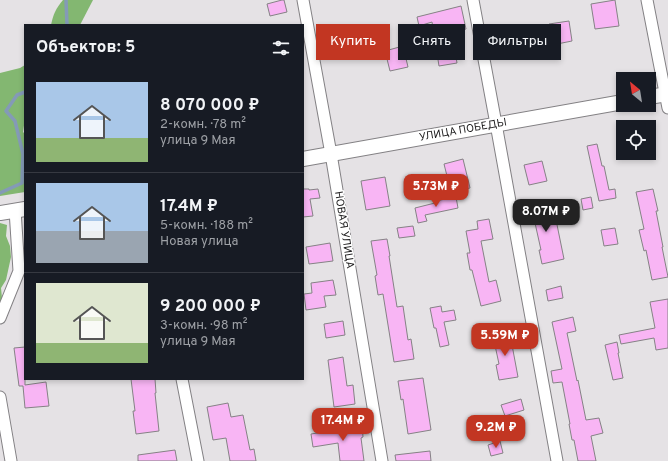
<!DOCTYPE html>
<html lang="ru">
<head>
<meta charset="utf-8">
<style>
	:root { --surface:#171b24; --page:#242831; --text:#f1f3f6; --muted:#9ea1a6; --line:#363941; --accent:#c23622 }
	body { margin:0; font-family:Overpass,sans-serif; background:var(--page); color:var(--text); height:100vh; display:flex; flex-direction:column; font-size:15px; white-space:nowrap }
	* { box-sizing:border-box; margin:0 }
	p { font-size:13px; color:var(--muted) }
	.icon { flex:none; width:22px; height:22px; fill:none; stroke:currentColor; stroke-width:2; stroke-linecap:round; stroke-linejoin:round }
	.map { position:relative; flex:1; overflow:hidden }
	.panel { position:absolute; left:24px; top:24px; width:280px; height:356px; display:flex; flex-direction:column; background:var(--surface); border-radius:0px; box-shadow:0 2px 6px #0003 }
	.panel>* { flex:none }
	.top-card { position:absolute; left:316px; top:24px; width:292px; height:36px; display:flex; gap:8px }
	.needle { width:26px; rotate:330deg }
	.controls { position:absolute; left:616px; top:72px; display:grid; gap:8px }
	.controls a { display:grid; place-items:center; width:40px; height:40px; border-radius:0px; background:var(--surface); box-shadow:0 2px 6px #0003; font-size:20px }
	.price { position:absolute; translate:-50% -34px; padding:0 9px; border-radius:8px; background:var(--accent); color:#fff; font-size:13px; line-height:26px; filter:drop-shadow(0 1px 2px #0008) }
	.price::after { content:''; position:absolute; left:50%; top:24px; width:12px; height:9px; margin-left:-6px; background:inherit; clip-path:polygon(0 0,100% 0,50% 100%) }
	.price.selected { background:#222; color:#fff }
	ul { padding:0; list-style:none }
	li { display:flex; align-items:center; gap:12px; height:100px; padding:0 12px }
	li+li { border-top:1px solid var(--line) }
	li span { display:grid; place-items:center; flex:none; width:112px; height:80px; border-radius:0px; color:#555 }
	li>.icon { margin-inline-start:auto }
	span .icon { width:48px; height:48px; fill:#fffc; stroke-width:1 }
	li b { font-size:17px }
	h2 { display:flex; justify-content:space-between; align-items:center; height:48px; padding:0 12px; font-size:17px }
	.pill { padding:0 14px; border-radius:0px; background:var(--surface); box-shadow:0 2px 6px #0003; font-size:14px; line-height:36px }
	.pill.selected { background:var(--accent); color:#fff }
	.map>svg:first-child { display:block }
</style>
</head>
<body>
<div class="map">
<svg width="668" height="461" viewBox="0 0 668 461">
	<rect width="100%" height="100%" fill="#e5e2e5"/>
	<g fill="#83b771">
		<path d="M63 0H93L80 25H51C53 15 56 8 63 0Z"/>
		<polygon points="25,65 25,119 23,132 25,134 25,192 0,196 0,73 20,68"/>
		<polygon points="0,223 7,225 6,236 10,246 11,257 6,280 1,288 2,298 0,303"/>
	</g>
	<g fill="none" stroke-linecap="round" stroke-linejoin="round">
		<g stroke="#849ab7" stroke-width="3.5">
			<polyline points="66,0 67,25"/>
			<polyline points="0,193 22,183 23,154 15,121 6,111 17,95 25,92"/>
		</g>
	</g>
	<g fill="#f8b5f4" stroke="#858285">
		<polygon points="282,0 284,0 287,12 270,16 267,4"/>
		<polygon points="615,0 619,26 595,29 591,4"/>
		<polygon points="461,6 466,29 452,33 457,63 439,66 432,22 419,26 417,17"/>
		<polygon points="569,21 572,41 552,45 549,24"/>
		<polygon points="349,30 354,51 339,54 334,33"/>
		<polygon points="516,30 520,52 502,55 498,33"/>
		<polygon points="403,46 408,67 390,71 385,51"/>
		<polygon points="597,144 602,166 604,166 609,190 615,189 616,198 599,201 587,146"/>
		<polygon points="463,159 470,188 451,192 444,164"/>
		<polygon points="542,161 547,181 529,185 524,165"/>
		<polygon points="385,177 390,206 366,210 361,181"/>
		<polygon points="303,189 309,189 309,190 318,189 320,198 310,199 313,216 303,217"/>
		<polygon points="653,189 658,211 656,211 663,247 662,247 668,277 652,280 646,250 644,251 639,230 644,229 636,192"/>
		<polygon points="456,197 458,208 425,215 427,221 418,223 415,208 435,203 435,201"/>
		<polygon points="591,197 593,208 583,210 581,199"/>
		<polygon points="538,202 540,213 554,210 564,259 542,264 539,250 541,250 533,214 538,213 524,216 522,205"/>
		<polygon points="489,219 493,239 481,241 489,282 496,280 501,301 481,306 472,270 470,270 467,253 470,253 466,231 478,229 477,221"/>
		<polygon points="413,226 415,236 399,238 397,228"/>
		<polygon points="615,228 618,244 604,246 601,230"/>
		<polygon points="387,239 390,256 389,256 397,307 403,306 408,340 411,339 414,359 394,362 383,294 378,295 375,276 377,275 371,241"/>
		<polygon points="330,243 333,261 309,264 306,247"/>
		<polygon points="333,280 336,295 324,296 326,307 306,310 304,294 312,293 311,283"/>
		<polygon points="561,286 563,298 548,301 546,290"/>
		<polygon points="668,299 668,348 656,350 654,338 621,344 619,335 655,328 650,302"/>
		<polygon points="441,306 442,312 454,310 456,320 444,322 449,345 440,347 436,328 434,328 430,308"/>
		<polygon points="573,317 576,331 567,333 577,381 578,380 586,420 599,418 603,433 591,436 596,461 578,461 574,440 572,440 569,424 570,424 562,382 553,383 551,371 562,369 552,322"/>
		<polygon points="343,321 345,335 326,338 324,324"/>
		<polygon points="511,333 514,345 512,345 518,377 499,380 496,365 499,364 493,336"/>
		<polygon points="617,342 619,353 618,353 623,378 613,380 605,345"/>
		<polygon points="25,347 25,385 46,382 49,406 25,408 23,386 19,386 14,348"/>
		<polygon points="343,357 347,386 353,385 355,404 334,407 328,360"/>
		<polygon points="423,378 431,430 408,434 403,399 401,400 398,381"/>
		<polygon points="131,379 155,379 156,393 155,393 159,431 136,434 133,411 135,411"/>
		<polygon points="521,399 524,410 505,416 501,405"/>
		<polygon points="228,403 231,417 243,415 250,450 254,449 256,461 230,461 226,438 213,440 207,407"/>
		<polygon points="362,423 363,437 361,438 364,461 340,461 338,443 313,447 311,434 342,429 342,425"/>
		<polygon points="500,441 503,453 491,456 488,445"/>
		<polygon points="175,450 177,461 138,461 138,455"/>
		<polygon points="430,451 431,461 396,461 395,455"/>
	</g>
	<g fill="none" stroke-linecap="round" stroke-linejoin="round">
		<defs>
			<g id="minor">
				<polyline points="303,0 331,154 382,461"/>
				<polyline points="473,0 496,124 557,461"/>
				<polyline points="647,0 668,108"/>
				<polyline points="0,318 19,271 15,210"/>
				<polyline points="182,379 198,461"/>
				<polyline points="0,397 11,461"/>
			</g>
			<g id="tertiary">
				<polyline points="649,97 668,94"/>
				<polyline points="303,159 623,102"/>
				<polyline points="0,213 25,209"/>
			</g>
		</defs>
		<use href="#minor" stroke="#838184" stroke-width="13"/>
		<use href="#tertiary" stroke="#838184" stroke-width="16"/>
		<use href="#minor" stroke="#fff" stroke-width="11"/>
		<use href="#tertiary" stroke="#fff" stroke-width="14"/>
	</g>
	<g text-anchor="middle" dominant-baseline="central" stroke-width="3" stroke-linejoin="round" paint-order="stroke">
		<g font-size="11" fill="#1e1d1e" stroke="#fff">
			<text transform="translate(463 130) rotate(-10)">УЛИЦА ПОБЕДЫ</text>
			<text transform="translate(344 230) rotate(81)">НОВАЯ УЛИЦА</text>
		</g>
	</g>
</svg>
<div class="controls">
<a><svg class="needle" viewBox="-14 -14 28 28"><path d="M0-13l5 13h-10z" fill="#e53935"/><path d="M0 13l5-13h-10z" fill="#9ea1a6"/></svg></a>
<a><svg class="icon" aria-label="locate" viewBox="0 0 24 24"><circle cx="12" cy="12" r="6"/><path d="M12 2v4M12 18v4M2 12h4M18 12h4"/></svg></a>
</div>
<b class="price" style="left:436px;top:208px">5.73M ₽</b>
<b class="price selected" style="left:546px;top:233px">8.07M ₽</b>
<b class="price" style="left:505px;top:357px">5.59M ₽</b>
<b class="price" style="left:343px;top:442px">17.4M ₽</b>
<b class="price" style="left:496px;top:449px">9.2M ₽</b>
<div class="top-card">
<a class="pill selected">Купить</a>
<a class="pill">Снять</a>
<a class="pill">Фильтры</a>
</div>
<section class="panel">
<h2>Объектов: 5<svg class="icon" aria-label="filters" viewBox="0 0 24 24"><path d="M4 7h16M4 17h16"/><circle cx="9" cy="7" r="2"/><circle cx="15" cy="17" r="2"/></svg></h2>
<ul>
<li><span style="background:linear-gradient(#a9c7e8 70%,#8fb573 0)"><svg class="icon" aria-label="home" viewBox="0 0 24 24"><path d="M3 11l9-7 9 7M6 9v11h12V9"/></svg></span><div><b>8 070 000 ₽</b><p>2-комн. · 78 m²</p><p>улица 9 Мая</p></div></li>
<li><span style="background:linear-gradient(#a9c7e8 60%,#9aa5b1 0)"><svg class="icon" aria-label="home" viewBox="0 0 24 24"><path d="M3 11l9-7 9 7M6 9v11h12V9"/></svg></span><div><b>17.4M ₽</b><p>5-комн. · 188 m²</p><p>Новая улица</p></div></li>
<li><span style="background:linear-gradient(#dfe7d0 75%,#8fb573 0)"><svg class="icon" aria-label="home" viewBox="0 0 24 24"><path d="M3 11l9-7 9 7M6 9v11h12V9"/></svg></span><div><b>9 200 000 ₽</b><p>3-комн. · 98 m²</p><p>улица 9 Мая</p></div></li>
</ul>
</section>
</div>
</body>
</html>
